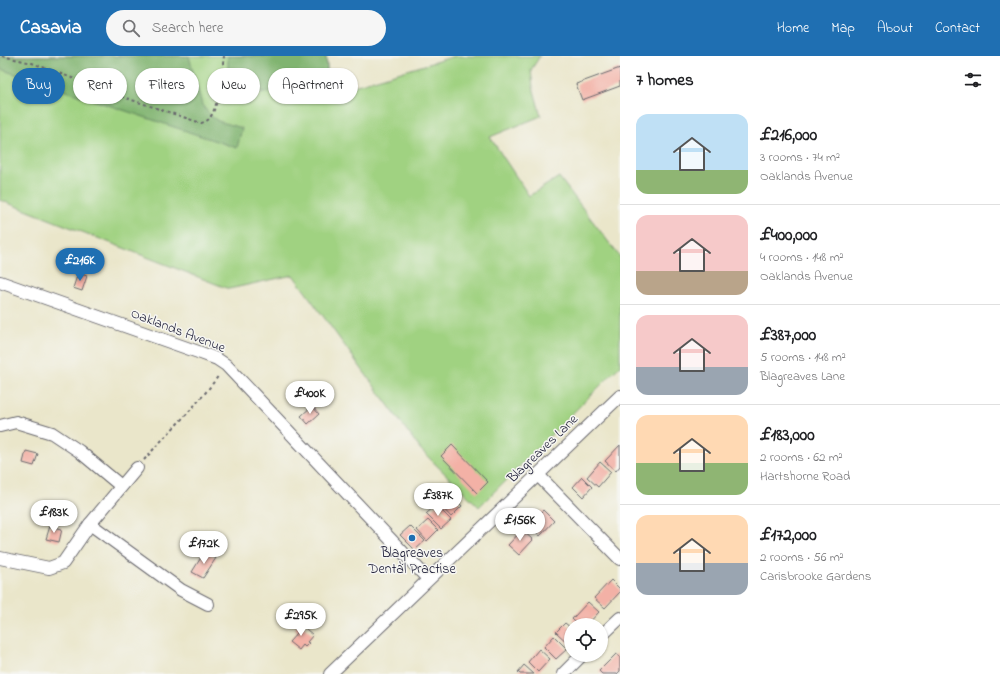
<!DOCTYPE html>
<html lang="en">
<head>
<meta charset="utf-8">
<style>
	:root { --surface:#fff; --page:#f6f6f6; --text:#202124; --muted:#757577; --line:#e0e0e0; --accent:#1f6fb2 }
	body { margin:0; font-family:"Indie Flower",sans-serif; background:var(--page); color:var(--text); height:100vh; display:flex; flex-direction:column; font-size:15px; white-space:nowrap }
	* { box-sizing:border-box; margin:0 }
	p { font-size:13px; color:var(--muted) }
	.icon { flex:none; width:22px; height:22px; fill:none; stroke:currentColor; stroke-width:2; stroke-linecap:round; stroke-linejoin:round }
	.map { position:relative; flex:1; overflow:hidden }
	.sheet { display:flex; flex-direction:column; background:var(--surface); width:380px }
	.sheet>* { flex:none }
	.hud { position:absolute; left:12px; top:12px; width:380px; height:36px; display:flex; gap:8px }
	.buttons { position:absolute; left:564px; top:562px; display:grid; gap:8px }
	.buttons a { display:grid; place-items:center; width:44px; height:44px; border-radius:50%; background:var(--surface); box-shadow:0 1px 3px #0004; font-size:20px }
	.price { position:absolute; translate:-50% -34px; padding:0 9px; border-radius:14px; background:#fff; color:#222; font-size:13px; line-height:26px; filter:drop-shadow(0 1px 2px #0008) }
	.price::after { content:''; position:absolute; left:50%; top:24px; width:12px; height:9px; margin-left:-6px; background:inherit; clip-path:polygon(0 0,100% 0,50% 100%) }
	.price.selected { background:var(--accent); color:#fff }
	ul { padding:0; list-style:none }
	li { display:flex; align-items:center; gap:12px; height:100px; padding:0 16px }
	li+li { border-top:1px solid var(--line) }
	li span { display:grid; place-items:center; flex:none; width:112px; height:80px; border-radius:12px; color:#555 }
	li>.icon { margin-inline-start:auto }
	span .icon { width:48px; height:48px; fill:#fffc; stroke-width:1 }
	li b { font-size:17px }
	h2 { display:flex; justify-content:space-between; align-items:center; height:48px; padding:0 16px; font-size:17px }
	.tag { padding:0 14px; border-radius:18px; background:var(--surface); box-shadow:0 1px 3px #0004; font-size:14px; line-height:36px }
	.tag.selected { background:var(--accent); color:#fff }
	header { display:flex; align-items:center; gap:24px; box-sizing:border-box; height:56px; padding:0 20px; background:var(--accent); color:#fff }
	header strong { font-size:19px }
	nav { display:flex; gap:22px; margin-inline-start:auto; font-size:14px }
	.search { width:280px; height:36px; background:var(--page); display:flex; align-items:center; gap:10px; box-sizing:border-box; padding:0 14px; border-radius:22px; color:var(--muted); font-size:15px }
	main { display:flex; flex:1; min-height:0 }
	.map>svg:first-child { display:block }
</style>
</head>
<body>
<header>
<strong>Casavia</strong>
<div class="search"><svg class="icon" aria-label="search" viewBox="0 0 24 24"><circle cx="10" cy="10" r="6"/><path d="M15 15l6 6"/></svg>Search here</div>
<nav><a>Home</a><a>Map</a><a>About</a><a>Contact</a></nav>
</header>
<main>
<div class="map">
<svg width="620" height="618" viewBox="0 0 620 618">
	<rect width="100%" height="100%" fill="#f6f6f2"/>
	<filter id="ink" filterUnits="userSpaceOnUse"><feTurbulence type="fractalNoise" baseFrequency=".025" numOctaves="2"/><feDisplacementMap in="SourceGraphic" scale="8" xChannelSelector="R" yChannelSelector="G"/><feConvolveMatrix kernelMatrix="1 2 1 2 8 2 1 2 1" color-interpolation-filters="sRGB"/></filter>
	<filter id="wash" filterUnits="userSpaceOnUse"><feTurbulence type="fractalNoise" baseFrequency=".012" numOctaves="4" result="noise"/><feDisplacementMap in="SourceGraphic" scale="16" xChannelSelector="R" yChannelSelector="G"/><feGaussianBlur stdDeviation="0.9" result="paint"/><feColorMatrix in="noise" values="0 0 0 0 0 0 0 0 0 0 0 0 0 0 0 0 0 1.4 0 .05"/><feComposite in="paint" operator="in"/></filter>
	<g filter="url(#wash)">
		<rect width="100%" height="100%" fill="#eae6ca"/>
		<polygon fill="#a0d281" stroke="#617a5e" points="0,0 326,0 330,37 455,0 540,0 531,14 533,31 541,60 490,81 529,140 559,121 620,201 620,310 479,451 421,394 293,219 229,233 0,144"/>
		<g fill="#80b46f" stroke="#516b55">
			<polygon points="0,0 189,0 202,49 211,60 218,65 242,72 237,92 0,13"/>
			<polygon points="228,0 326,0 329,37 253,36 249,48 230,44 228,28"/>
		</g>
		<g id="blocks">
			<g fill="#f3b1a6">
				<polygon points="620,12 620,30 582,44 576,28"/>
				<polygon points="78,217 87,220 82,235 73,232"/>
				<polygon points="312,350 319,358 308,368 301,360"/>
				<polygon points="452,389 488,426 477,437 441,400"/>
				<polygon points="620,389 620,410 616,415 605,405"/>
				<polygon points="26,395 38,398 34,410 23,407"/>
				<polygon points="600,406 611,416 598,431 587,421"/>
				<polygon points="582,421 592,431 583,441 573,431"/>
				<polygon points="452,439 462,450 451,461 441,450"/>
				<polygon points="436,449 451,464 441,473 426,458"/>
				<polygon points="543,454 554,465 540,480 529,469"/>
				<polygon points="428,464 438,474 427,485 417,474"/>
				<polygon points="50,470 62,473 59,486 46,483"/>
				<polygon points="410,470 425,485 415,494 400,479"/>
				<polygon points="522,474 533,484 519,499 508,489"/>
				<polygon points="205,495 216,502 203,522 192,516"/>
				<polygon points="611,524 620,533 620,536 605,552 594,542"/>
				<polygon points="588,546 599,556 587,569 578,569 572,563"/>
				<polygon points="299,567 313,579 307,586 309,587 305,591 303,589 299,594 289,586 298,576 295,573"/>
				<polygon points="565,567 571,572 571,590 556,576"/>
				<polygon points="554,580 567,593 556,603 544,591"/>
				<polygon points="539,593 550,603 538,616 528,606"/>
				<polygon points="616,598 620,601 620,615 617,618 602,618 599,615"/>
				<polygon points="524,609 534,618 520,618 518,616"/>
			</g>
		</g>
	</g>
	<g filter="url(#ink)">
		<use href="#blocks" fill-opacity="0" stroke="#68676d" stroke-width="1"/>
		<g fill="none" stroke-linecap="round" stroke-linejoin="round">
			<defs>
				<g id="minor">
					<polyline points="0,226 201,297 217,303 226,309 428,523"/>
					<polyline points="0,370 16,366 52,377 79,395 121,430"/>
					<polyline points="538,419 620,503"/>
					<polyline points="90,468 181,534 208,548"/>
					<polyline points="0,502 49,512 63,507 90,468 137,412"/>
					<polyline points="601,580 620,562"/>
					<polyline points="330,618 620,340"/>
					<polyline points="563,618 582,599"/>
				</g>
			</defs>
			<use href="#minor" stroke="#68676d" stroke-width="14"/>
			<g stroke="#68676d" stroke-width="2" stroke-dasharray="3 3" stroke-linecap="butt">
				<path d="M2 0 32 7 120 40 201 67C204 66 207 65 209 63 219 51 222 16 224 0"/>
				<path d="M144 404C169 375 197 350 219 319"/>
			</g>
			<use href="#minor" stroke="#fff" stroke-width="12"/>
		</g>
	</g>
	<circle fill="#1f6fb2" stroke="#f6f6f2" stroke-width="1.5" cx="412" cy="482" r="4"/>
	<g text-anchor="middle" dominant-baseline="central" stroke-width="3" stroke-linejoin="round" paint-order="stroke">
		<g font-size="14" fill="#22223b" stroke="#f6f6f2">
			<text transform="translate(178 275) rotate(21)">Oaklands Avenue</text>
			<text transform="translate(543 393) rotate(-44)">Blagreaves Lane</text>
		</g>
		<g font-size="14" fill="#22223b" stroke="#f6f6f2">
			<text x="412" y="497">Blagreaves<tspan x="412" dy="16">Dental Practise</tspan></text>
		</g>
	</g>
</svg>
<div class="buttons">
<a><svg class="icon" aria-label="locate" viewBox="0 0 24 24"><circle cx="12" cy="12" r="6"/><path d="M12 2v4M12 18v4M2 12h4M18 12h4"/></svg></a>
</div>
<b class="price selected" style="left:80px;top:226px">£216K</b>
<b class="price" style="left:310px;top:359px">£400K</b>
<b class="price" style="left:438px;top:461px">£387K</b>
<b class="price" style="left:54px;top:478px">£183K</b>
<b class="price" style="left:520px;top:486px">£156K</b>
<b class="price" style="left:204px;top:509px">£172K</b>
<b class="price" style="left:301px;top:581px">£295K</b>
<div class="hud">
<a class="tag selected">Buy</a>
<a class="tag">Rent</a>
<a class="tag">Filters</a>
<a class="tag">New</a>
<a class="tag">Apartment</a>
</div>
</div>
<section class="sheet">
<h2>7 homes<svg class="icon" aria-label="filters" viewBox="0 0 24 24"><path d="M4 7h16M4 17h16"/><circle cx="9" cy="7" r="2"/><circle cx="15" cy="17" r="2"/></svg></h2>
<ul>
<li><span style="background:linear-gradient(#bfe0f5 70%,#8fb573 0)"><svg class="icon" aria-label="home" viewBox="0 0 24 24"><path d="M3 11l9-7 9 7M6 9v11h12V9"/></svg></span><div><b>£216,000</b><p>3 rooms · 74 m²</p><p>Oaklands Avenue</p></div></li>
<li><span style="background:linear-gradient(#f6c9c9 70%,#b9a48a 0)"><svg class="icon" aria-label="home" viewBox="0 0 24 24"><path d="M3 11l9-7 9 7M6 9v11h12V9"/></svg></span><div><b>£400,000</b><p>4 rooms · 148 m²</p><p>Oaklands Avenue</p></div></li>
<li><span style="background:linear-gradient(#f6c9c9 65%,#9aa5b1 0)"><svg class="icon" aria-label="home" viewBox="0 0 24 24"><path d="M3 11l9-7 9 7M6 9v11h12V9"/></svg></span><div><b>£387,000</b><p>5 rooms · 148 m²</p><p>Blagreaves Lane</p></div></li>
<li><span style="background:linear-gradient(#ffd9b3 60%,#8fb573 0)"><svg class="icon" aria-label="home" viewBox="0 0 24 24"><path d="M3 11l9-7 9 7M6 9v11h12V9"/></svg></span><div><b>£183,000</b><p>2 rooms · 62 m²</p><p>Hartshorne Road</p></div></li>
<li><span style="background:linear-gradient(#ffd9b3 60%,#9aa5b1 0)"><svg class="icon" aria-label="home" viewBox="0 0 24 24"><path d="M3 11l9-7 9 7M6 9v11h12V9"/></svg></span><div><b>£172,000</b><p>2 rooms · 56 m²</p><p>Carisbrooke Gardens</p></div></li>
</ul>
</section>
</main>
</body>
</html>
